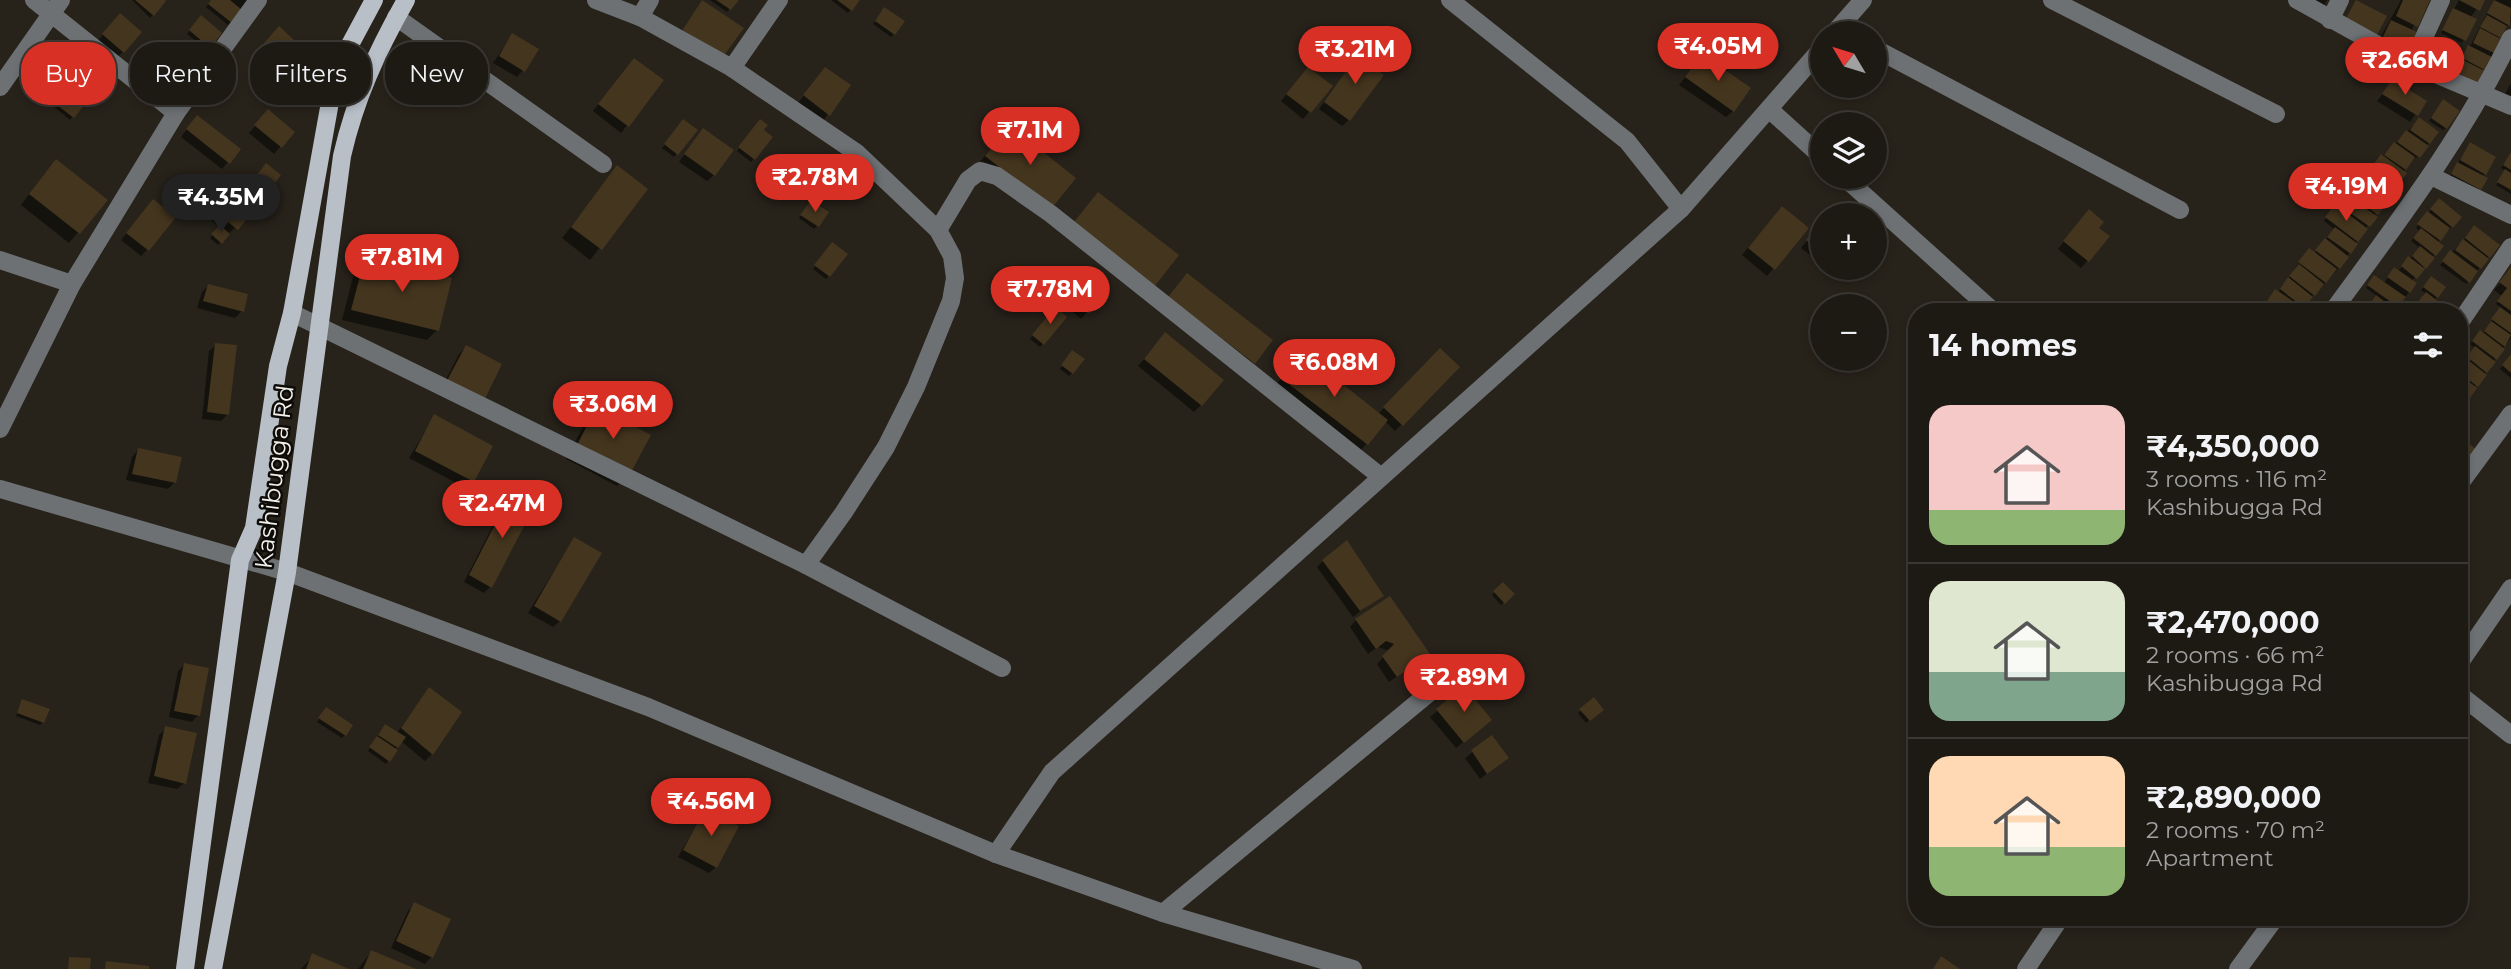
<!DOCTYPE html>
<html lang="en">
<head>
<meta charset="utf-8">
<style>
	:root { --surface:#1d1a14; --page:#2a2722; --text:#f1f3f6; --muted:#a0a1a0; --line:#3b3834; --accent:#d93025 }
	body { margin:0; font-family:Montserrat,sans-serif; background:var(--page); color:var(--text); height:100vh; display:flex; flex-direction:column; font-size:26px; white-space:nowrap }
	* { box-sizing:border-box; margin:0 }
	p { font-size:23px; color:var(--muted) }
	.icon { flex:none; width:38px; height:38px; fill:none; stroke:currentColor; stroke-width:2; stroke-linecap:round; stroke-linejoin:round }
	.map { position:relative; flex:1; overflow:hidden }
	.details { position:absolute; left:1908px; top:303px; width:560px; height:623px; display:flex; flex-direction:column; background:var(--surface); border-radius:28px; box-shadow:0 4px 10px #0003,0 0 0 2px var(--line) }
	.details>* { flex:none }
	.top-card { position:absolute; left:21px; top:42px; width:665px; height:63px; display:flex; gap:14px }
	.needle { width:46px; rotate:308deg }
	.fabs { position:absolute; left:1810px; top:21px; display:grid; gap:14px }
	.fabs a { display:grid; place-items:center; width:77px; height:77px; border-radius:50%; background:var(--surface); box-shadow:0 4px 10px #0003,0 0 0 2px var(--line); font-size:35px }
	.price { position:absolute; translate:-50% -60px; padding:0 16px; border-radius:24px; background:var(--accent); color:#fff; font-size:23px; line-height:46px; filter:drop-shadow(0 2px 4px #0008) }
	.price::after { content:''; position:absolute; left:50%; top:42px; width:21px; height:16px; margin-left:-10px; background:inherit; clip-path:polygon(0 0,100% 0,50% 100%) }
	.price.on { background:#222; color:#fff }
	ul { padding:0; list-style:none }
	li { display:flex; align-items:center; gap:21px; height:175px; padding:0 21px }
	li+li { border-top:2px solid var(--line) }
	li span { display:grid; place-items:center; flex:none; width:196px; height:140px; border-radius:21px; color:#555 }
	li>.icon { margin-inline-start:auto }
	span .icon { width:84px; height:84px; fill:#fffc; stroke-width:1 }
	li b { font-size:30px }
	h2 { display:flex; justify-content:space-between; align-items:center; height:84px; padding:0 21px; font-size:30px }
	.tag { padding:0 24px; border-radius:28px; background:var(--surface); box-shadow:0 4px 10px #0003,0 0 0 2px var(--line); font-size:24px; line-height:63px }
	.tag.on { background:var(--accent); color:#fff }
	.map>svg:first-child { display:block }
</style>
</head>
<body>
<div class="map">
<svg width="2511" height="969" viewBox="0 0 2511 969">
	<rect width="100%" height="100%" fill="#27221a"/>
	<g fill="#0007">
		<polygon points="132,0 162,0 164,2 150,18"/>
		<polygon points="212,0 248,0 228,25 206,7"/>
		<polygon points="710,0 736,0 727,12"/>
		<polygon points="831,0 858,0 848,13"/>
		<polygon points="2295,0 2327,0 2322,9"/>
		<polygon points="2401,0 2428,0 2411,31 2374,49"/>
		<polygon points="2459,0 2483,0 2470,18 2462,43 2441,33"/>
		<polygon points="2494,0 2511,0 2511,21 2498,39 2495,53 2481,72 2454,77"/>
		<polygon points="882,12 894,34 891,37 873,24"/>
		<polygon points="201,18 220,33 206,49 187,34"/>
		<polygon points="113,22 123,52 116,58 97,42"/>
		<polygon points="272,35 307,54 286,76 258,51"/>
		<polygon points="512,35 523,70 517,77 493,63"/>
		<polygon points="151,54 177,92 170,98 137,71"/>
		<polygon points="1702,56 1733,111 1726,117 1679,85"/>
		<polygon points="1355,59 1349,120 1342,126 1319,109"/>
		<polygon points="634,60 661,81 621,133 593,111"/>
		<polygon points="819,76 848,86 822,122 798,103"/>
		<polygon points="1302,76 1330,87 1303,119 1281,101"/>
		<polygon points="2393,81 2425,101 2410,122 2377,101"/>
		<polygon points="2511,83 2511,102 2503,98"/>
		<polygon points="59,88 84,103 70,120 48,102"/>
		<polygon points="2441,104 2446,128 2443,130 2429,121"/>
		<polygon points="262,118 293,132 274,154 249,133"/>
		<polygon points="2417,122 2436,132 2419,157 2413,158 2339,268 2300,309 2267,312 2270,308 2265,304 2272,294 2278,293 2306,253 2314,254 2334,229 2324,221 2333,209 2345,214 2350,206 2338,197 2347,184 2353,178 2363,185 2379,159"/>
		<polygon points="191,124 238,150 222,169 181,137"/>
		<polygon points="681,124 695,130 674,157 662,148"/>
		<polygon points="757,124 771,137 751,162 737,151"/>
		<polygon points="697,137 714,175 707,181 679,162"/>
		<polygon points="999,138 1050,207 1040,217 976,167"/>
		<polygon points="2468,147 2485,174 2481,177 2485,179 2477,192 2449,177"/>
		<polygon points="2511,154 2511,194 2496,185 2506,171 2501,168"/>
		<polygon points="264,168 279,175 250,213 228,195 239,181 251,185"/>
		<polygon points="617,168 646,189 590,260 562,238"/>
		<polygon points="46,172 105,200 69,243 21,205"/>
		<polygon points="210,197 247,215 218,245 210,238 220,227 199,211"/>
		<polygon points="2439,200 2460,217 2437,243 2441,246 2412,281 2409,292 2394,312 2368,312 2377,296 2366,288 2372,280 2384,283 2391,272 2398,271 2420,248 2411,241 2420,231 2416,228"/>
		<polygon points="808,205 817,226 814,229 799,218"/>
		<polygon points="147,208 148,249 141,256 121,240"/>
		<polygon points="1776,215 1807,228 1767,276 1742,255"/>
		<polygon points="2082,218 2108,237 2081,268 2058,249"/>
		<polygon points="1822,222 1822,264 1801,248"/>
		<polygon points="2472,231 2498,245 2466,284 2440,265"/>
		<polygon points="830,247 829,276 826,279 813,269"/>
		<polygon points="365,259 437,330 427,340 342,320 355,269"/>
		<polygon points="2511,272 2511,338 2459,407 2459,355 2466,361 2475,348 2470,344 2477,335 2482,334 2501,308 2496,304 2502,296 2494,290"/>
		<polygon points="1078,275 1108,288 1081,319 1058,300"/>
		<polygon points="1187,275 1253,363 1243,373 1159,308"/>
		<polygon points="2429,281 2444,288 2434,300 2444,312 2407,312 2426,294 2421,290"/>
		<polygon points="208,286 242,311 235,318 197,308 202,292"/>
		<polygon points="1052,312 1043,344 1040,347 1030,339"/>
		<polygon points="1159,341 1201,405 1194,412 1138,366"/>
		<polygon points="216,345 228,414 221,421 202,419 209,351"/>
		<polygon points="466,347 500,365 439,393 459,354"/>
		<polygon points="1440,350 1457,367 1395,431 1385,421 1357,455 1272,389 1302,355 1378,414"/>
		<polygon points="1070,355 1072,373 1069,376 1060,369"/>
		<polygon points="2511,356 2511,378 2500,369"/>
		<polygon points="597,409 628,475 617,486 566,459 587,419"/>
		<polygon points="434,417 472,481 466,488 409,458"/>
		<polygon points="2462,441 2474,450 2459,478 2459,444"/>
		<polygon points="138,450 175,482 168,489 126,480 132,457"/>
		<polygon points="512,496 491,586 484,593 464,582 505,502"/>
		<polygon points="574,539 560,621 553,627 528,613"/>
		<polygon points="1323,561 1381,595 1353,617 1317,567"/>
		<polygon points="1503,584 1512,594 1501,605 1492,595"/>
		<polygon points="1356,620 1428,654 1389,682 1377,664 1389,651 1378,647 1368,654 1350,627"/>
		<polygon points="184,665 198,715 192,722 169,717 178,671"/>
		<polygon points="1464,688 1483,726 1456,748 1430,717"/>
		<polygon points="429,689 432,754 425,761 401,741 386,764 368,751 382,729 397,733"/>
		<polygon points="1593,700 1601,710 1586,723 1578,713"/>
		<polygon points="23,701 43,722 40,725 16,716"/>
		<polygon points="323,712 345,735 342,738 317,722"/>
		<polygon points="166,728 184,783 177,789 148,783 159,735"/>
		<polygon points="1492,737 1507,758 1480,779 1465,758"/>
		<polygon points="705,811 716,867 709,873 678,857"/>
		<polygon points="415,904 431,957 425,964 391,948 408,911"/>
		<polygon points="371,952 412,969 358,969"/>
		<polygon points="313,956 345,969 301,969"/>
	</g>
	<g fill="#44351e">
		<polygon points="135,0 165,0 166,1 154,16"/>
		<polygon points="211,0 230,0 242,10 232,23 208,4"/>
		<polygon points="702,0 744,28 722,58 682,31"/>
		<polygon points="716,0 739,0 731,10"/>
		<polygon points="837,0 860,0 852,11"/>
		<polygon points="2356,0 2387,16 2374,41 2343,24"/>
		<polygon points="2403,0 2430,0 2418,27 2396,16"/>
		<polygon points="2459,0 2485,0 2480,11"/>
		<polygon points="2494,0 2511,8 2510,26 2487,13"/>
		<polygon points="884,7 905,21 895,35 875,21"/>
		<polygon points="2453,8 2477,19 2466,41 2442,30"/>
		<polygon points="120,13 142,32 124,53 102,34"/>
		<polygon points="201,15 222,33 210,48 189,30"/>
		<polygon points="2487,15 2507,26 2501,38 2480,27"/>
		<polygon points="2391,20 2417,32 2405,55 2380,43"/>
		<polygon points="279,26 309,54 294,71 264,43"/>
		<polygon points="2480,28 2503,40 2496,54 2473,43"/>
		<polygon points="512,33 539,49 525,72 499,56"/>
		<polygon points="157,45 193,75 178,93 142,63"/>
		<polygon points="2468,45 2492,57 2485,70 2462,58"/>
		<polygon points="2438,46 2459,56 2451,74 2430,63"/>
		<polygon points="1361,50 1377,61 1373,67 1384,75 1350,121 1324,102"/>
		<polygon points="1702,54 1751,88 1734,112 1685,77"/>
		<polygon points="634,58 664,80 629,127 598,104"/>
		<polygon points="2463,60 2485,71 2478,84 2456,73"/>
		<polygon points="825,67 851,85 830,116 803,95"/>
		<polygon points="1308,67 1333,86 1311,113 1286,94"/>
		<polygon points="2392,79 2427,101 2418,116 2382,94"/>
		<polygon points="61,83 86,103 74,118 49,99"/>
		<polygon points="2443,99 2460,111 2447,129 2431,118"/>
		<polygon points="268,109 295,132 282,148 254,125"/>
		<polygon points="197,115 241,149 230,164 186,129"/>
		<polygon points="2419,117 2439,132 2430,144 2410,130"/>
		<polygon points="683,119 698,130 678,155 664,144"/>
		<polygon points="760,119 768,125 764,130 773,137 755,160 738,147"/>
		<polygon points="1009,125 1076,178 1052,208 985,156"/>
		<polygon points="703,128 734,150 715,176 684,154"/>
		<polygon points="2406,130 2429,146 2420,158 2397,142"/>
		<polygon points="2394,142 2415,157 2406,170 2384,155"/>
		<polygon points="2470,142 2496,157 2486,175 2460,160"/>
		<polygon points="2511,152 2511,170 2503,165"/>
		<polygon points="2381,154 2407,173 2399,184 2373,165"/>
		<polygon points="56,159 108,200 80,234 29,194"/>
		<polygon points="2457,162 2488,178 2481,190 2451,174"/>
		<polygon points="266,163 281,175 268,192 253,180"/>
		<polygon points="617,165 648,189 602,250 571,227"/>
		<polygon points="2505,169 2511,173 2511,190 2497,182"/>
		<polygon points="2372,170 2397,187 2388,199 2364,182"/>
		<polygon points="2353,175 2389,201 2378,215 2343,190"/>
		<polygon points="241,176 267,195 254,211 229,191"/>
		<polygon points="216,188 250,215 238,230 204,203"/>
		<polygon points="1098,192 1179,255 1155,286 1074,222"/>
		<polygon points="2439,198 2462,217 2453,228 2430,209"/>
		<polygon points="153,199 176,217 149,251 126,233"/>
		<polygon points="811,200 829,212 819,227 800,215"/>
		<polygon points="2354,200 2378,217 2370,227 2346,210"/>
		<polygon points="2335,204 2368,229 2358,242 2325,217"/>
		<polygon points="1782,206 1809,228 1775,270 1748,248"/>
		<polygon points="1834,206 1846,215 1826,215"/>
		<polygon points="2089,209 2104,222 2099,228 2110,236 2089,262 2063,241"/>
		<polygon points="2427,211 2450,228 2441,241 2417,224"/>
		<polygon points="1822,221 1822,252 1806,240"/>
		<polygon points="220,225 230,234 222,244 211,234"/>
		<polygon points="2474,225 2500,245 2490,258 2465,238"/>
		<polygon points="2335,227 2358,244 2351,254 2327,237"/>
		<polygon points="2421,228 2444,246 2436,256 2413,238"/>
		<polygon points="2325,238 2349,257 2340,269 2315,250"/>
		<polygon points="2463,239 2489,259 2481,269 2455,250"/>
		<polygon points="832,242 848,254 830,277 814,265"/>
		<polygon points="2420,246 2435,258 2426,269 2412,256"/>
		<polygon points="2309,248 2337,269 2326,283 2298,262"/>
		<polygon points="2450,250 2478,271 2470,283 2442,261"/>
		<polygon points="2408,256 2425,269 2417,279 2401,266"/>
		<polygon points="365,257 452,278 439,331 351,310"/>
		<polygon points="2299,264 2324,284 2315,296 2289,276"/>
		<polygon points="1085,266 1110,287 1089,314 1063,293"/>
		<polygon points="2394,267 2417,283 2410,293 2387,277"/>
		<polygon points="2511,267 2511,311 2497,301 2507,288 2499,282"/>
		<polygon points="1187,273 1273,340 1255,364 1168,297"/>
		<polygon points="2374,275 2406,297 2398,307 2367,285"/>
		<polygon points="2431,276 2446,287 2438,298 2423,287"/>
		<polygon points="2288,277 2313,297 2304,308 2280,289"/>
		<polygon points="208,284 248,294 244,312 203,301"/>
		<polygon points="2275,289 2300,306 2297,312 2282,312 2267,301"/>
		<polygon points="2426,292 2448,309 2446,312 2428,312 2417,303"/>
		<polygon points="2376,295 2398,312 2374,312 2368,307"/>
		<polygon points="2413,302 2425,312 2406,312"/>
		<polygon points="1055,307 1067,317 1044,345 1032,335"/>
		<polygon points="2500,307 2511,315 2511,333 2491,319"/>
		<polygon points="2491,321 2511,335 2505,347 2484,331"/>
		<polygon points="2480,330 2505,349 2497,360 2472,341"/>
		<polygon points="1165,332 1224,380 1202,406 1144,359"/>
		<polygon points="215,343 237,345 229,415 207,412"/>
		<polygon points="466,345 502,364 482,405 444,386"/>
		<polygon points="2475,346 2496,362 2487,373 2467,357"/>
		<polygon points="1440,348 1460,367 1403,426 1383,407"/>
		<polygon points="1072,350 1085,359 1073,374 1061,365"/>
		<polygon points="1302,352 1388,420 1368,445 1281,378"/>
		<polygon points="2459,353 2487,375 2478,387 2459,372"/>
		<polygon points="2511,354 2511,373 2502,365"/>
		<polygon points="2459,374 2477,388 2468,401 2459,394"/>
		<polygon points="597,406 651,435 629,476 575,449"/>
		<polygon points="434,414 493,446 474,482 415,451"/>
		<polygon points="2462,438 2477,450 2466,464 2459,458"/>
		<polygon points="138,448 182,457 176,483 132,474"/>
		<polygon points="511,493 535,505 492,588 469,575"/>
		<polygon points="574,537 602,553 561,622 534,606"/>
		<polygon points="1347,540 1384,596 1360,611 1322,560"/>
		<polygon points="1503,582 1515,594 1505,604 1493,591"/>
		<polygon points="1390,596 1430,654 1397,677 1382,656 1394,644 1386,641 1376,649 1355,619"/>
		<polygon points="184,663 209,668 200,716 174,711"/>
		<polygon points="1464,686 1492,720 1464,743 1436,709"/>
		<polygon points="429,687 462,712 433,755 401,728"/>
		<polygon points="1594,697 1604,710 1590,721 1579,709"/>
		<polygon points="22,699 50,709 44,723 17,713"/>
		<polygon points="326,707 353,725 346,736 318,718"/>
		<polygon points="385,724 406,737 398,748 378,735"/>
		<polygon points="165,726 197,733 186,784 154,776"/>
		<polygon points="1492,735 1509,758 1487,774 1471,750"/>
		<polygon points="377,736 398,750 390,762 369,747"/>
		<polygon points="705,809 739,826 717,868 683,850"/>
		<polygon points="414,902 451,919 433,958 396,941"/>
		<polygon points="371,950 416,969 363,969"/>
		<polygon points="312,953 349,969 306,969"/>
		<polygon points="1941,956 1960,969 1933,969"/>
		<polygon points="69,957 91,958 90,969 68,969"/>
		<polygon points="106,961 149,966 149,969 105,969"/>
	</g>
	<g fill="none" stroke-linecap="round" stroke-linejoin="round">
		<g stroke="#6d7174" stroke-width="18">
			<polyline points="34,0 176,113"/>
			<polyline points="596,0 640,17 732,68 857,153 938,230 952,256 955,278 951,301 916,387 886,447 844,512 806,565"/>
			<polyline points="1450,0 1627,141 1681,209"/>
			<polyline points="2052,0 2276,114"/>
			<polyline points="2297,0 2412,64 2511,106"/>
			<polyline points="396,17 603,164"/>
			<polyline points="640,17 650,0"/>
			<polyline points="2330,20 2340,0"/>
			<polyline points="1834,33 1863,0"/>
			<polyline points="1874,48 2180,210"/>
			<polyline points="2412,64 2441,0"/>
			<polyline points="732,68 779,0"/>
			<polyline points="0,87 61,0"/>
			<polyline points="1770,110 1822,157"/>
			<polyline points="2431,176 2511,215"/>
			<polyline points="1844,177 1994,312"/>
			<polyline points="938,230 968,180 980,171 997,176 1051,214 1380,476"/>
			<polyline points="0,260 72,284"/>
			<path d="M2332 312C2397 223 2463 137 2511 38"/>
			<polyline points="292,313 806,565 1002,668"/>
			<polyline points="2459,324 2511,247"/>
			<polyline points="0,429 72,284 176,113 258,0"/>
			<polyline points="2459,485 2511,414"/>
			<polyline points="0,489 287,572 648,707 996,854 1163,913 1353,969"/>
			<polyline points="2459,664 2511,588"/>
			<polyline points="2459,694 2511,735"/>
			<polyline points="996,854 1052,772 1681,209 1822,48"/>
			<polyline points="1163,913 1429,693"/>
			<polyline points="2026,969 2061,917"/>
			<polyline points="2238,969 2276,917"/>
		</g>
		<g stroke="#b8bfc7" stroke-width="18">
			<polyline points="185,969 240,560 254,528 278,366 292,313 332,91 345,54 374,0"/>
			<path d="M213 969 287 572 342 156C355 99 377 51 406 0"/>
		</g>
	</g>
	<g text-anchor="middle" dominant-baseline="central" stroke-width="5" stroke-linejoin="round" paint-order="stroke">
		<g font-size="24" fill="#f3efea" stroke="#0e0c09">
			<text transform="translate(274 477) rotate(-83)">Kashibugga Rd</text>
		</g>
	</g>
</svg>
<div class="fabs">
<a><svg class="needle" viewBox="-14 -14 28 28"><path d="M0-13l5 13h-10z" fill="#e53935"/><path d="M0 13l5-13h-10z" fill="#a0a1a0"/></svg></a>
<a><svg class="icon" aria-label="layers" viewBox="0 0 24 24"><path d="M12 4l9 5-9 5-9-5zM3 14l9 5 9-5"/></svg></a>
<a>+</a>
<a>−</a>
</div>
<b class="price" style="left:1718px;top:83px">₹4.05M</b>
<b class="price" style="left:1355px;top:86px">₹3.21M</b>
<b class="price" style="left:2405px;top:97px">₹2.66M</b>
<b class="price" style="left:1030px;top:167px">₹7.1M</b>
<b class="price" style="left:815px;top:214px">₹2.78M</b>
<b class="price" style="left:2346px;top:223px">₹4.19M</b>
<b class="price on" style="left:221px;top:234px">₹4.35M</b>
<b class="price" style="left:402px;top:294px">₹7.81M</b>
<b class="price" style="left:1050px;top:326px">₹7.78M</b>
<b class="price" style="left:1334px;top:399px">₹6.08M</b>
<b class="price" style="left:613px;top:441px">₹3.06M</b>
<b class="price" style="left:502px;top:540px">₹2.47M</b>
<b class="price" style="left:1464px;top:714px">₹2.89M</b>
<b class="price" style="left:711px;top:838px">₹4.56M</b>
<div class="top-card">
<a class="tag on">Buy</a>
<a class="tag">Rent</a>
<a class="tag">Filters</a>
<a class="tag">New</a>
</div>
<section class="details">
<h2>14 homes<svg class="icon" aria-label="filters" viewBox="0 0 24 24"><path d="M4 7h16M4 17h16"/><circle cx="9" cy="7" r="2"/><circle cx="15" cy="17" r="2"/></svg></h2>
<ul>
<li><span style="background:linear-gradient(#f6c9c9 75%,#8fb573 0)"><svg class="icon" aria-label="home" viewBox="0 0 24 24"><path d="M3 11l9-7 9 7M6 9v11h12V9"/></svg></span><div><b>₹4,350,000</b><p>3 rooms · 116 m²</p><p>Kashibugga Rd</p></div></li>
<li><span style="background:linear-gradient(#dfe7d0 65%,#7fa58c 0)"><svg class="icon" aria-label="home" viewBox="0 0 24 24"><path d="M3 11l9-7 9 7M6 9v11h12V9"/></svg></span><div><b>₹2,470,000</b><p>2 rooms · 66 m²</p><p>Kashibugga Rd</p></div></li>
<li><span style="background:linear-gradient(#ffd9b3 65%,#8fb573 0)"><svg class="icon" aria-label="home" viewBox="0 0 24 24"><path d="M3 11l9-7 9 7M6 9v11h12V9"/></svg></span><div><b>₹2,890,000</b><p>2 rooms · 70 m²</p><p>Apartment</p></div></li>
</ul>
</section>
</div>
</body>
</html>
